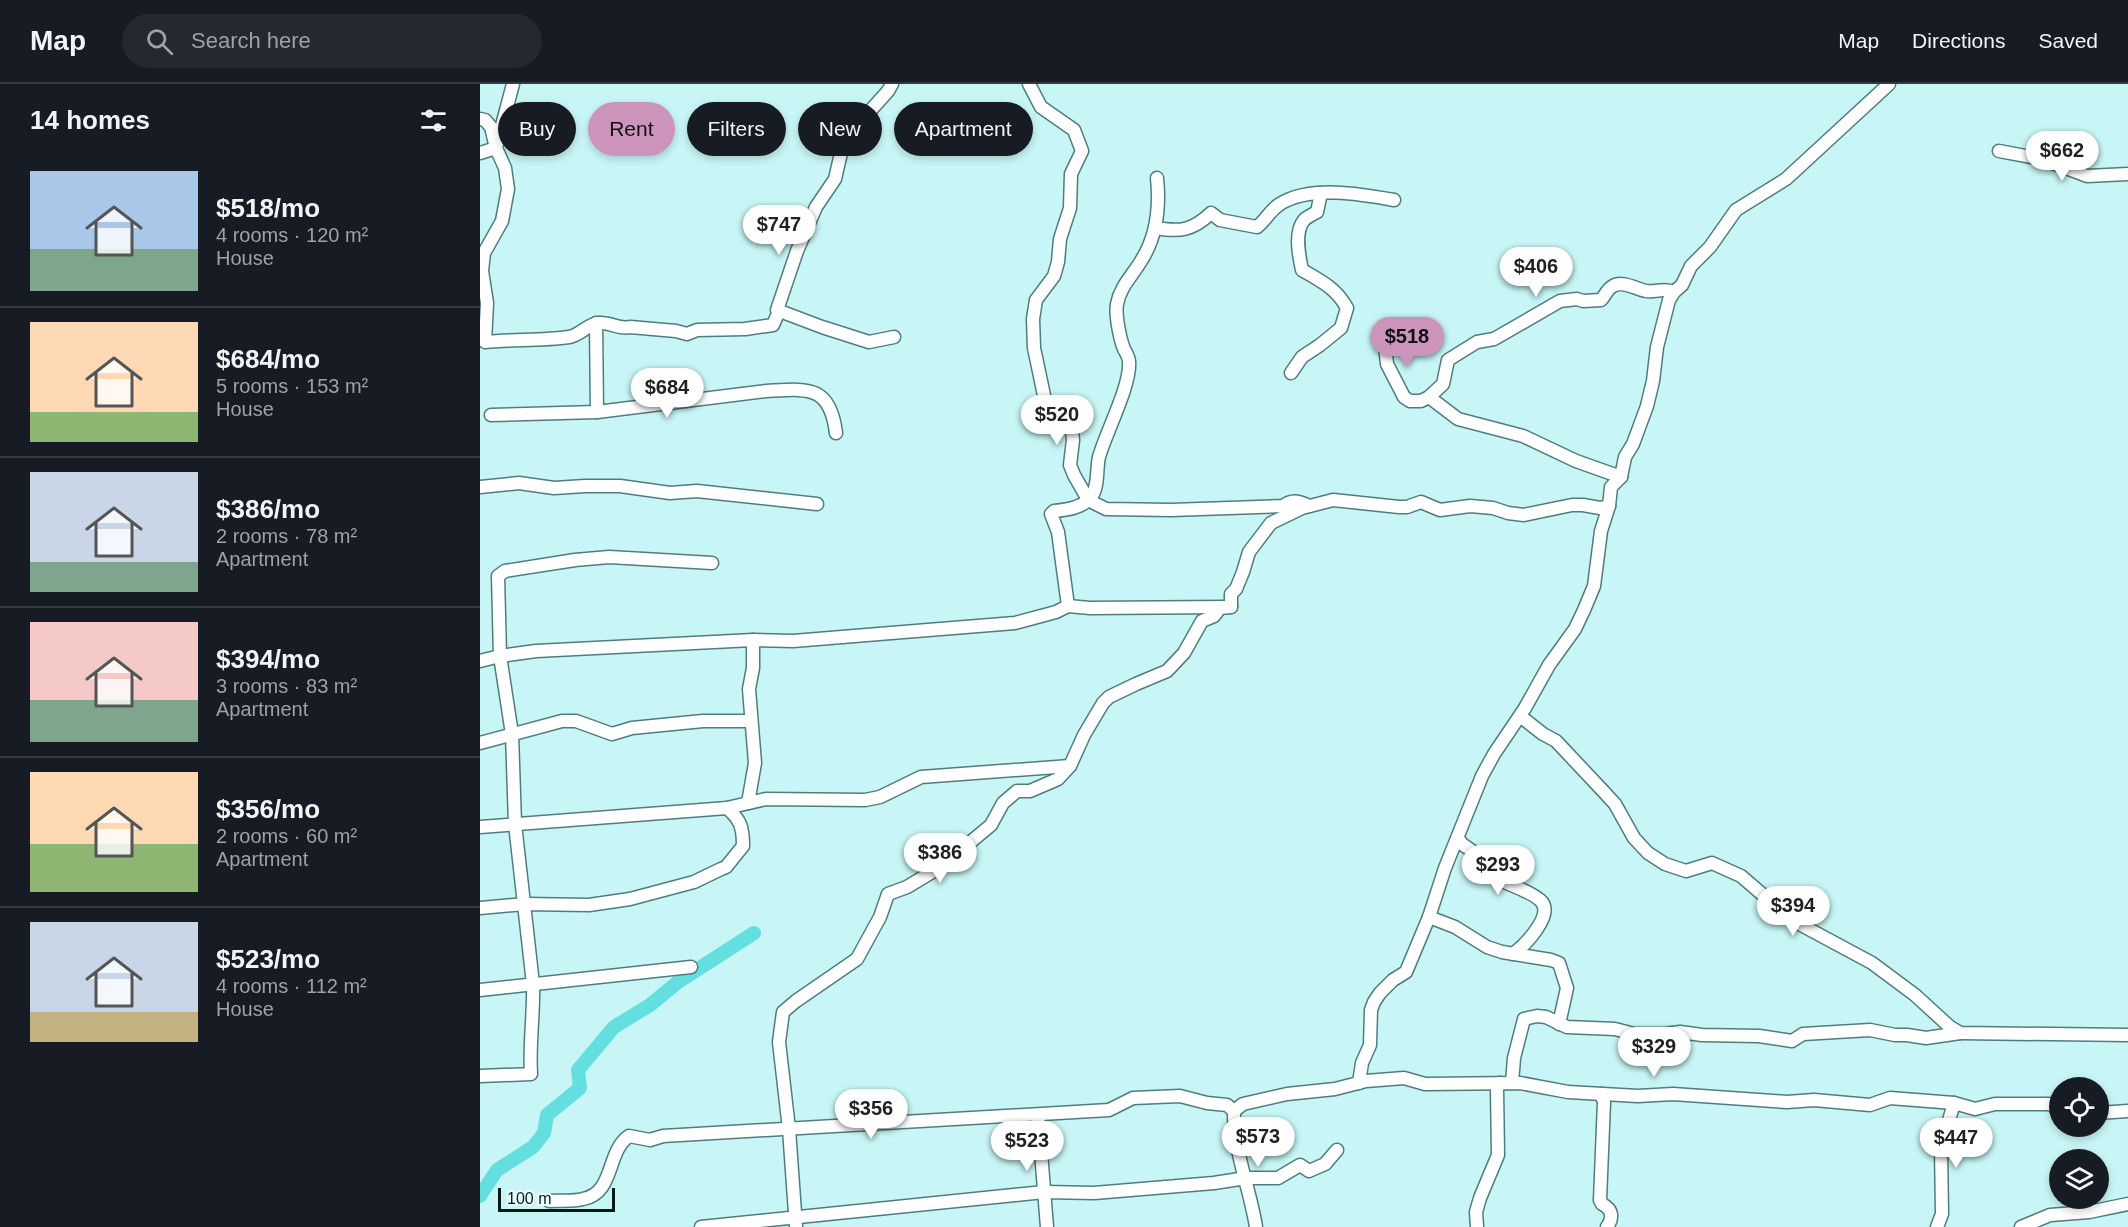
<!DOCTYPE html>
<html lang="en">
<head>
<meta charset="utf-8">
<style>
	:root { --surface:#171b24; --page:#242831; --text:#f1f3f6; --muted:#9ea1a6; --line:#363941; --accent:#cc94bb }
	body { margin:0; font-family:Arial,sans-serif; background:var(--page); color:var(--text); height:100vh; display:flex; flex-direction:column; font-size:22px; white-space:nowrap }
	* { box-sizing:border-box; margin:0 }
	p { font-size:20px; color:var(--muted) }
	.icon { flex:none; width:33px; height:33px; fill:none; stroke:currentColor; stroke-width:2; stroke-linecap:round; stroke-linejoin:round }
	.map { position:relative; flex:1; overflow:hidden }
	.panel { display:flex; flex-direction:column; background:var(--surface); width:480px }
	.panel>* { flex:none }
	.guide { position:absolute; left:18px; top:18px; width:570px; height:54px; display:flex; gap:12px }
	.tools { position:absolute; left:1569px; top:993px; display:grid; gap:12px }
	.tools a { display:grid; place-items:center; width:60px; height:60px; border-radius:50%; background:var(--surface); box-shadow:0 3px 9px #0003; font-size:30px }
	.scale { position:absolute; left:18px; bottom:15px; width:117px; box-sizing:border-box; padding-left:6px; border:3px solid #071818; border-top:0; font-size:16px; line-height:21px; white-space:nowrap; color:#071818; -webkit-text-stroke:4px #ebfdfd; paint-order:stroke }
	.price { position:absolute; translate:-50% -51px; padding:0 14px; border-radius:21px; background:#fff; color:#222; font-size:20px; line-height:39px; filter:drop-shadow(0 2px 3px #0008) }
	.price::after { content:''; position:absolute; left:50%; top:36px; width:18px; height:14px; margin-left:-9px; background:inherit; clip-path:polygon(0 0,100% 0,50% 100%) }
	.price.on { background:var(--accent); color:#111 }
	ul { padding:0; list-style:none }
	li { display:flex; align-items:center; gap:18px; height:150px; padding:0 30px }
	li+li { border-top:2px solid var(--line) }
	li span { display:grid; place-items:center; flex:none; width:168px; height:120px; border-radius:0px; color:#555 }
	li>.icon { margin-inline-start:auto }
	span .icon { width:72px; height:72px; fill:#fffc; stroke-width:1 }
	li b { font-size:26px }
	h2 { display:flex; justify-content:space-between; align-items:center; height:72px; padding:0 30px; font-size:26px }
	.tag { padding:0 21px; border-radius:27px; background:var(--surface); box-shadow:0 3px 9px #0003; font-size:21px; line-height:54px }
	.tag.on { background:var(--accent); color:#111 }
	header { display:flex; align-items:center; gap:36px; box-sizing:border-box; height:84px; padding:0 30px; background:var(--surface); border-bottom:2px solid var(--line) }
	header strong { font-size:28px }
	nav { display:flex; gap:33px; margin-inline-start:auto; font-size:21px }
	.search { width:420px; height:54px; background:var(--page); display:flex; align-items:center; gap:15px; box-sizing:border-box; padding:0 21px; border-radius:33px; color:var(--muted); font-size:22px }
	main { display:flex; flex:1; min-height:0 }
	.map>svg:first-child { display:block }
</style>
</head>
<body>
<header>
<strong>Map</strong>
<div class="search"><svg class="icon" aria-label="search" viewBox="0 0 24 24"><circle cx="10" cy="10" r="6"/><path d="M15 15l6 6"/></svg>Search here</div>
<nav><a>Map</a><a>Directions</a><a>Saved</a></nav>
</header>
<main>
<section class="panel">
<h2>14 homes<svg class="icon" aria-label="filters" viewBox="0 0 24 24"><path d="M4 7h16M4 17h16"/><circle cx="9" cy="7" r="2"/><circle cx="15" cy="17" r="2"/></svg></h2>
<ul>
<li><span style="background:linear-gradient(#a9c7e8 65%,#7fa58c 0)"><svg class="icon" aria-label="home" viewBox="0 0 24 24"><path d="M3 11l9-7 9 7M6 9v11h12V9"/></svg></span><div><b>$518/mo</b><p>4 rooms · 120 m²</p><p>House</p></div></li>
<li><span style="background:linear-gradient(#ffd9b3 75%,#8fb573 0)"><svg class="icon" aria-label="home" viewBox="0 0 24 24"><path d="M3 11l9-7 9 7M6 9v11h12V9"/></svg></span><div><b>$684/mo</b><p>5 rooms · 153 m²</p><p>House</p></div></li>
<li><span style="background:linear-gradient(#c9d6e8 75%,#7fa58c 0)"><svg class="icon" aria-label="home" viewBox="0 0 24 24"><path d="M3 11l9-7 9 7M6 9v11h12V9"/></svg></span><div><b>$386/mo</b><p>2 rooms · 78 m²</p><p>Apartment</p></div></li>
<li><span style="background:linear-gradient(#f6c9c9 65%,#7fa58c 0)"><svg class="icon" aria-label="home" viewBox="0 0 24 24"><path d="M3 11l9-7 9 7M6 9v11h12V9"/></svg></span><div><b>$394/mo</b><p>3 rooms · 83 m²</p><p>Apartment</p></div></li>
<li><span style="background:linear-gradient(#ffd9b3 60%,#8fb573 0)"><svg class="icon" aria-label="home" viewBox="0 0 24 24"><path d="M3 11l9-7 9 7M6 9v11h12V9"/></svg></span><div><b>$356/mo</b><p>2 rooms · 60 m²</p><p>Apartment</p></div></li>
<li><span style="background:linear-gradient(#c9d6e8 75%,#c2b280 0)"><svg class="icon" aria-label="home" viewBox="0 0 24 24"><path d="M3 11l9-7 9 7M6 9v11h12V9"/></svg></span><div><b>$523/mo</b><p>4 rooms · 112 m²</p><p>House</p></div></li>
</ul>
</section>
<div class="map">
<svg width="1648" height="1143" viewBox="0 0 1648 1143">
	<rect width="100%" height="100%" fill="#c8f6f6"/>
	<g fill="none" stroke-linecap="round" stroke-linejoin="round">
		<polyline stroke="#64dfe0" stroke-width="14" points="0,1112 17,1086 53,1063 64,1049 67,1031 100,1004 98,986 134,943 170,921 198,898 274,849"/>
		<defs>
			<g id="minor">
				<polyline points="412,0 408,7 364,56 355,95 336,123 317,167 297,226 342,243 389,258 414,253"/>
				<path d="M549 0 561 23 594 46 602 67 591 90 590 124 580 155 578 178 574 192 556 216 553 235 554 264 565 316 570 326 590 329 593 356 590 381 594 391 606 412 614 419 626 425 691 426 803 422C812 415 819 417 829 422"/>
				<path d="M0 35 5 36 11 43 16 64 25 84 28 105 22 137 4 169 2 187 7 219 5 258C33 255 61 257 89 253 101 251 107 240 119 239 132 238 138 246 150 243L196 247 207 250 217 246 265 245 293 241 299 227"/>
				<polyline points="1519,67 1562,75 1607,92 1648,90"/>
				<polyline points="0,69 16,64 33,0"/>
				<path d="M675 144C700 148 712 147 731 129L740 136 777 143C786 136 790 126 800 120 830 101 881 110 914 116"/>
				<polyline points="116,239 117,328"/>
				<path d="M905 262 907 280 924 313 930 317H941L949 313 963 300 968 276 997 258 1014 255 1080 217 1097 215 1103 217 1121 216C1125 212 1127 205 1133 202 1142 196 1156 205 1166 207 1176 209 1183 203 1194 208"/>
				<path d="M811 289 822 273 840 261 861 244 867 224C856 204 841 197 822 186 819 172 814 148 824 136 827 133 833 130 837 128L841 109"/>
				<polyline points="949,313 978,335 1043,352 1096,377 1141,393"/>
				<path d="M11 331 117 328 286 307C327 305 350 300 356 349"/>
				<polyline points="0,403 39,399 74,404 105,402 140,402 190,409 217,407 337,420"/>
				<path d="M588 522 578 448 571 430 574 427C586 426 603 424 611 413 619 403 616 386 619 373 626 348 651 301 649 278 649 273 646 269 644 265 640 255 635 231 637 220 640 203 652 192 661 177 677 152 680 123 677 94"/>
				<polyline points="751,523 751,510 756,505 763,488 769,468 791,439 822,424 853,416 919,423 927,423 941,418 960,426 990,422 1013,424 1028,429 1044,431 1092,421 1103,421 1120,424 1129,422"/>
				<polyline points="0,577 20,572 56,567 273,556 313,557 411,549 535,539 576,528 588,522 610,524 747,523"/>
				<polyline points="1040,632 1063,650 1076,657 1124,708 1135,720 1154,754 1168,769 1185,780 1206,787 1232,779 1261,792 1312,836 1392,879 1435,911 1470,943 1480,949 1648,951"/>
				<polyline points="0,659 82,637 96,637 132,650 152,644 223,637 271,637"/>
				<polyline points="268,719 275,679 269,605 273,584 273,556"/>
				<polyline points="0,743 247,724 286,715 385,716 400,713 441,693 590,682"/>
				<path d="M978 754 982 760 1016 784 1018 795C1031 802 1048 806 1060 816 1076 830 1044 862 1033 870"/>
				<path d="M0 824 45 820 109 821 150 815 214 798 241 785 246 783 263 762C263 744 261 736 247 724"/>
				<polyline points="949,833 975,843 1007,863 1022,868 1071,876 1079,879 1087,904 1079,940"/>
				<polyline points="0,906 211,883"/>
				<path d="M0 992 51 990C49 960 54 930 53 900L35 740 32 650 20 572 18 492 25 487 95 476 129 473 232 479"/>
				<polyline points="879,999 882,979 890,961 891,926 894,918 900,909 913,896 926,888 949,833 965,784 1002,692 1014,670 1045,624 1069,581 1095,545 1104,526 1114,502 1121,447 1129,422 1131,403 1141,393 1145,373 1153,360 1167,322 1173,297 1177,263 1189,216 1194,208 1202,201 1211,182 1230,163 1256,126 1306,95 1409,0"/>
				<polyline points="1032,999 1034,974 1044,935 1057,932 1066,933 1087,943 1135,945 1154,950 1186,950 1200,948 1222,951 1279,952 1312,957 1323,950 1390,946 1415,951 1427,951 1446,954 1480,949"/>
				<path d="M1121 1010 1124 1018 1120 1116 1122 1120C1132 1125 1134 1133 1127 1143"/>
				<polyline points="754,1027 763,1020 807,1010 855,1005 886,997 924,994 945,1000 1040,999 1088,1008 1158,1012 1193,1010 1307,1018 1334,1016 1390,1021 1410,1014 1474,1019 1495,1025 1515,1020 1569,1020 1580,1025"/>
				<polyline points="1618,1029 1648,1027"/>
				<polyline points="558,1031 567,1143"/>
				<path d="M69 1117C80 1116 92 1118 103 1115 135 1109 126 1068 149 1052L170 1056 183 1052 629 1026 653 1014 700 1012 727 1019 747 1021 754 1027C753 1066 770 1104 776 1143"/>
				<polyline points="221,1143 564,1108 614,1109 734,1099 766,1094 798,1094 820,1081 829,1087 845,1080 857,1066"/>
				<polyline points="316,1143 309,1045 299,958 303,928 316,917 377,875 400,833 408,810 427,803 452,788 493,756 511,741 523,719 537,707 550,707 578,695 590,682 604,651 623,619 629,613 656,600 687,587 704,569 722,537 734,532 740,524 751,523"/>
				<polyline points="997,1143 996,1128 1000,1114 1018,1071 1017,1004 1020,999"/>
				<polyline points="1457,1143 1462,1130 1461,1064 1474,1019"/>
				<polyline points="1541,1143 1570,1131 1609,1128 1648,1120"/>
			</g>
		</defs>
		<use href="#minor" stroke="#517c7c" stroke-width="15"/>
		<use href="#minor" stroke="#fff" stroke-width="12"/>
	</g>
</svg>
<div class="tools">
<a><svg class="icon" aria-label="locate" viewBox="0 0 24 24"><circle cx="12" cy="12" r="6"/><path d="M12 2v4M12 18v4M2 12h4M18 12h4"/></svg></a>
<a><svg class="icon" aria-label="layers" viewBox="0 0 24 24"><path d="M12 4l9 5-9 5-9-5zM3 14l9 5 9-5"/></svg></a>
</div>
<div class="scale">100 m</div>
<b class="price" style="left:1582px;top:98px">$662</b>
<b class="price" style="left:299px;top:172px">$747</b>
<b class="price" style="left:1056px;top:214px">$406</b>
<b class="price on" style="left:927px;top:284px">$518</b>
<b class="price" style="left:187px;top:335px">$684</b>
<b class="price" style="left:577px;top:362px">$520</b>
<b class="price" style="left:460px;top:800px">$386</b>
<b class="price" style="left:1018px;top:812px">$293</b>
<b class="price" style="left:1313px;top:853px">$394</b>
<b class="price" style="left:1174px;top:994px">$329</b>
<b class="price" style="left:391px;top:1056px">$356</b>
<b class="price" style="left:778px;top:1084px">$573</b>
<b class="price" style="left:1476px;top:1085px">$447</b>
<b class="price" style="left:547px;top:1088px">$523</b>
<div class="guide">
<a class="tag">Buy</a>
<a class="tag on">Rent</a>
<a class="tag">Filters</a>
<a class="tag">New</a>
<a class="tag">Apartment</a>
</div>
</div>
</main>
</body>
</html>
